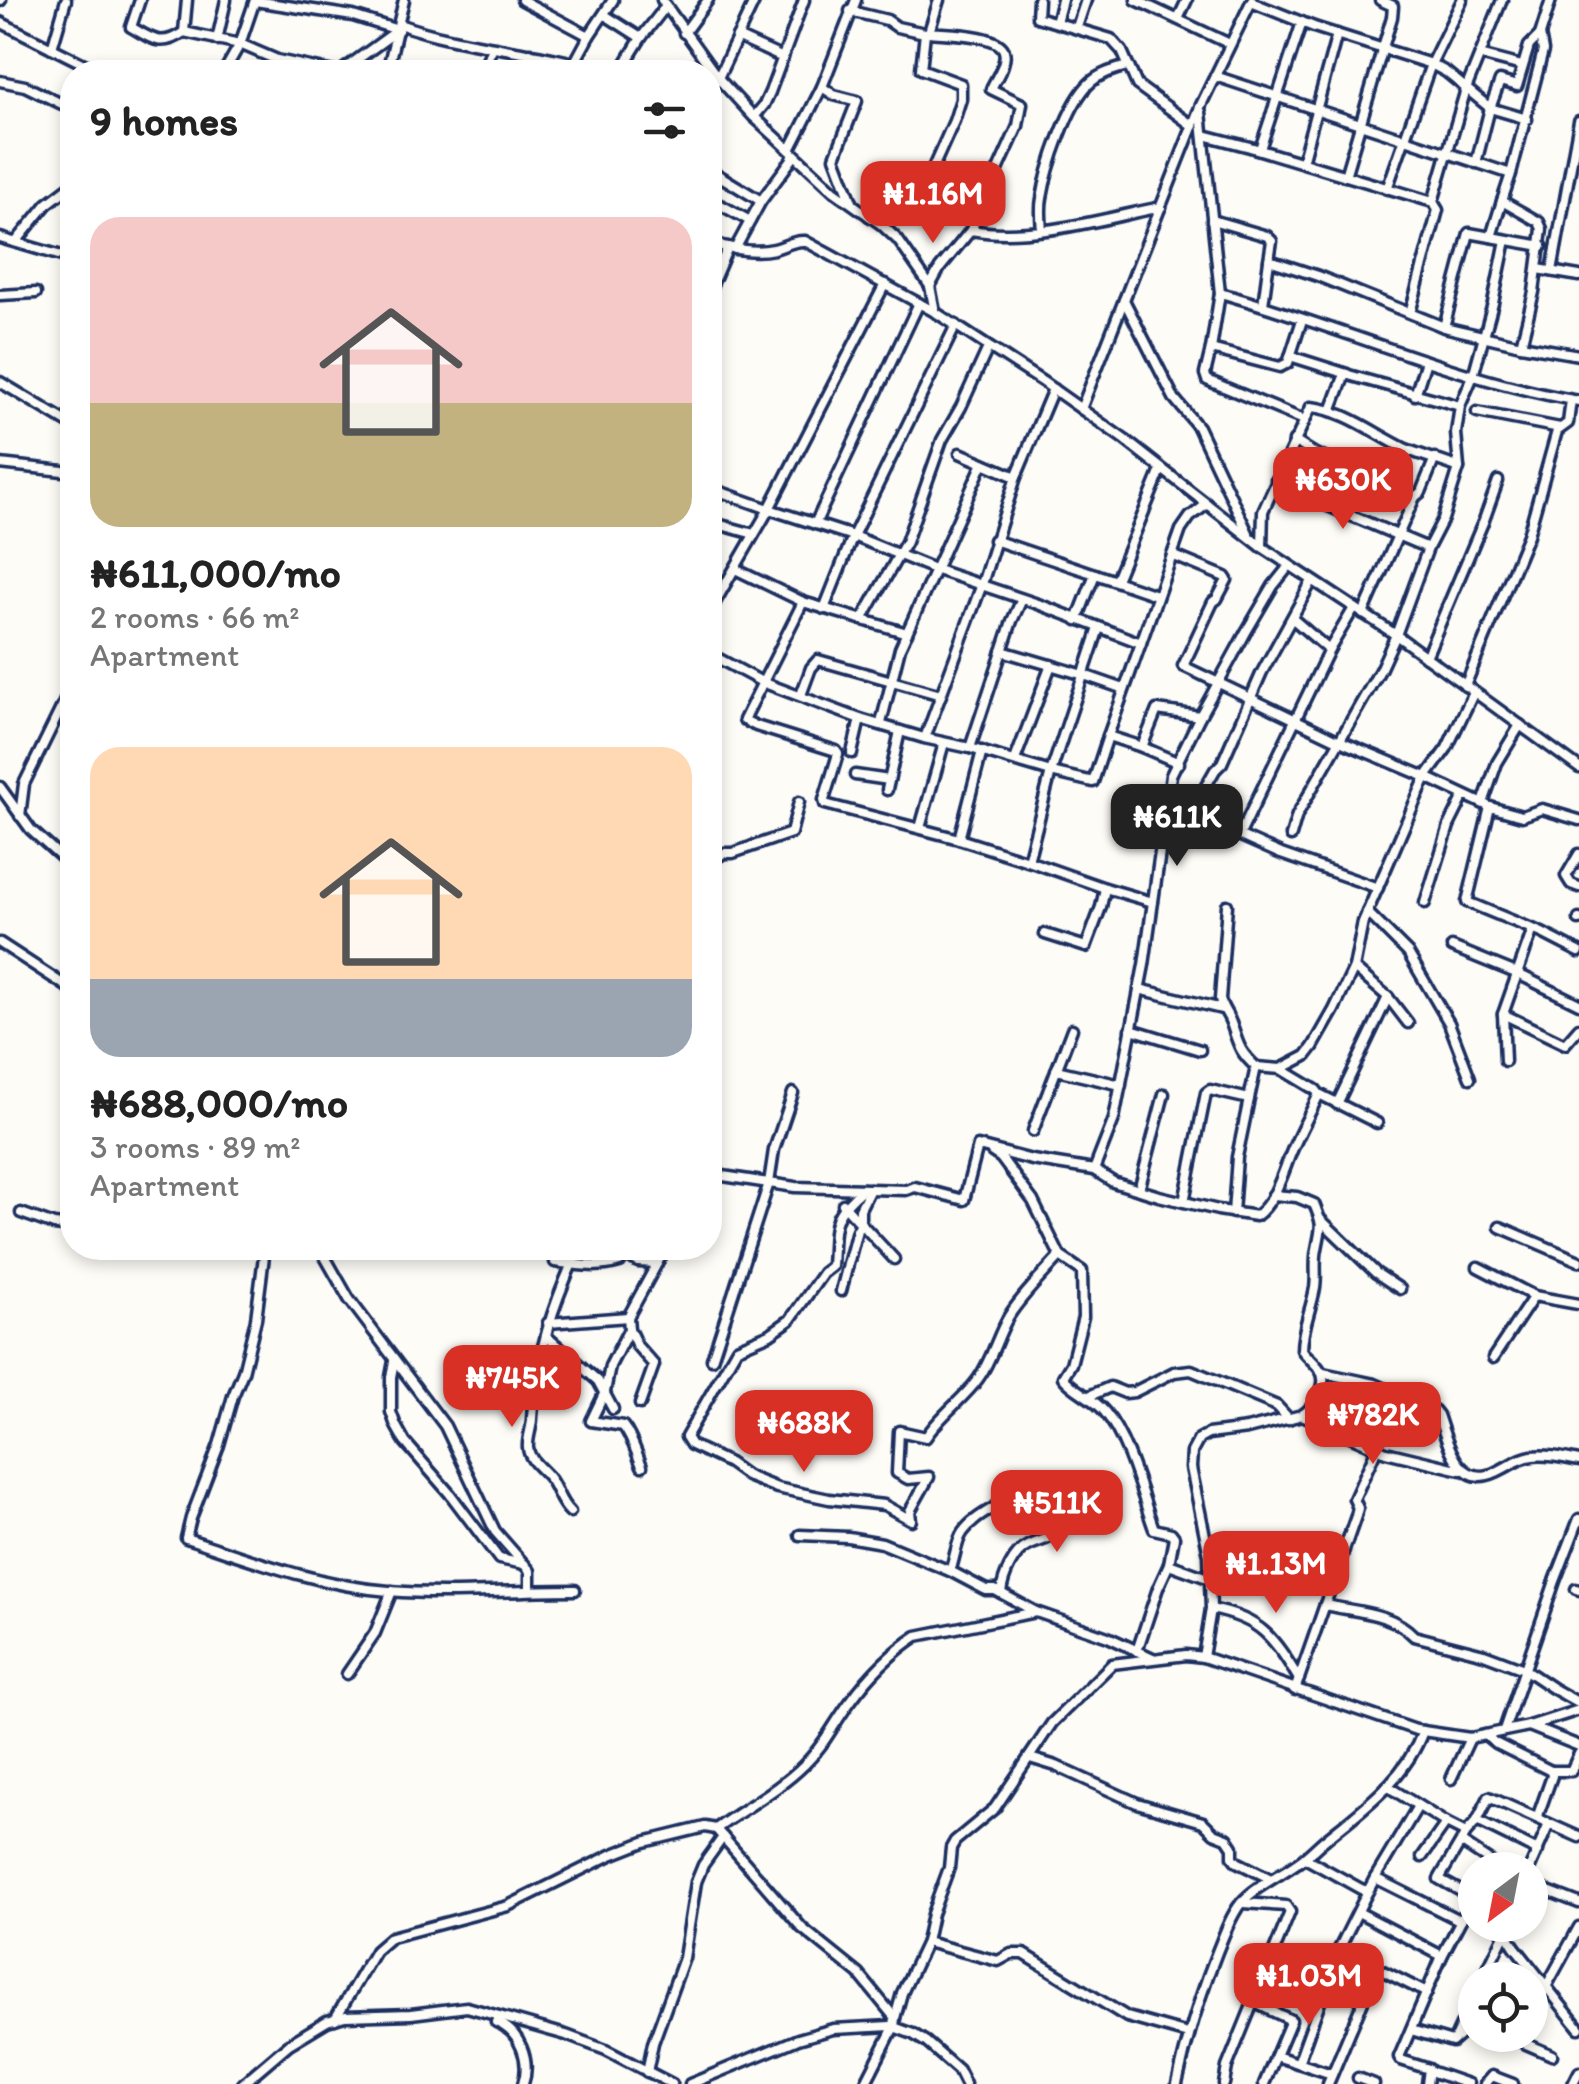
<!DOCTYPE html>
<html lang="en">
<head>
<meta charset="utf-8">
<style>
	:root { --surface:#fff; --page:#f6f6f6; --text:#222; --muted:#767676; --accent:#d93025 }
	body { margin:0; font-family:Itim,sans-serif; background:var(--page); color:var(--text); height:100vh; display:flex; flex-direction:column; font-size:38px; white-space:nowrap }
	* { box-sizing:border-box; margin:0 }
	p { font-size:32px; color:var(--muted) }
	.icon { flex:none; width:55px; height:55px; fill:none; stroke:currentColor; stroke-width:2; stroke-linecap:round; stroke-linejoin:round }
	.map { position:relative; flex:1; overflow:hidden }
	.drawer { position:absolute; left:60px; top:60px; width:662px; height:1200px; display:flex; flex-direction:column; background:var(--surface); border-radius:40px; box-shadow:0 5px 15px #0003 }
	.drawer>* { flex:none }
	.needle { width:65px; rotate:212deg }
	.tools { position:absolute; left:1458px; top:1852px; display:grid; gap:20px }
	.tools a { display:grid; place-items:center; width:90px; height:90px; border-radius:50%; background:var(--surface); box-shadow:0 5px 15px #0003; font-size:50px }
	.price { position:absolute; translate:-50% -85px; padding:0 22px; border-radius:20px; background:var(--accent); color:#fff; font-size:32px; line-height:65px; filter:drop-shadow(0 2px 5px #0008) }
	.price::after { content:''; position:absolute; left:50%; top:60px; width:30px; height:22px; margin-left:-15px; background:inherit; clip-path:polygon(0 0,100% 0,50% 100%) }
	.price.active { background:#222; color:#fff }
	ul { padding:0; list-style:none }
	li { display:grid; align-content:center; gap:20px; height:530px; padding:0 30px }
	li span { display:grid; place-items:center; height:310px; border-radius:30px; color:#555 }
	li>.icon { margin-inline-start:auto }
	span .icon { width:180px; height:180px; fill:#fffc; stroke-width:1 }
	li b { font-size:42px }
	h2 { display:flex; justify-content:space-between; align-items:center; height:120px; padding:0 30px; font-size:42px }
	.map>svg:first-child { display:block }
</style>
</head>
<body>
<div class="map">
<svg width="1579" height="2084" viewBox="0 0 1579 2084">
	<rect width="100%" height="100%" fill="#fdfcf7"/>
	<filter id="ink" filterUnits="userSpaceOnUse"><feTurbulence type="fractalNoise" baseFrequency=".01" numOctaves="2"/><feDisplacementMap in="SourceGraphic" scale="20" xChannelSelector="R" yChannelSelector="G"/><feConvolveMatrix kernelMatrix="1 2 1 2 8 2 1 2 1" color-interpolation-filters="sRGB"/></filter>
	<g filter="url(#ink)">
		<g fill="none" stroke-linecap="round" stroke-linejoin="round">
			<defs>
				<g id="minor">
					<path d="M140 0 131 27C152 39 161 48 184 32"/>
					<polyline points="187,0 184,32 240,44 277,60 334,72"/>
					<polyline points="522,0 589,36 613,0"/>
					<polyline points="662,0 718,78 752,115 834,191 882,225 898,240 930,286 935,312"/>
					<polyline points="1038,0 1037,17 1111,39 1122,51 1137,85 1193,126"/>
					<polyline points="1136,0 1230,44"/>
					<polyline points="0,1 1,0"/>
					<polyline points="255,1 353,16 398,30"/>
					<polyline points="1251,2 1314,27 1431,64 1446,72 1490,108 1527,119"/>
					<polyline points="850,11 887,20 897,27 925,33 921,69 961,84 961,99 954,121 932,170 920,181 902,184 869,216"/>
					<polyline points="605,15 641,38"/>
					<polyline points="1178,19 1187,0"/>
					<polyline points="0,22 100,72"/>
					<polyline points="1056,22 1062,0"/>
					<path d="M399 24C466 48 537 49 605 72"/>
					<polyline points="1077,27 1086,0"/>
					<polyline points="684,33 708,0"/>
					<polyline points="737,37 783,58"/>
					<polyline points="217,40 226,0"/>
					<polyline points="52,48 66,0"/>
					<polyline points="1480,55 1522,66"/>
					<polyline points="575,62 589,36"/>
					<polyline points="224,72 240,44 255,0"/>
					<polyline points="340,72 398,30"/>
					<polyline points="387,72 404,0"/>
					<polyline points="481,72 492,49"/>
					<polyline points="524,72 530,53"/>
					<polyline points="620,72 641,38 666,6"/>
					<polyline points="1215,76 1511,174 1502,201 1539,222 1542,229 1534,292 1521,345 1579,355"/>
					<polyline points="0,81 25,86 72,109"/>
					<polyline points="710,89 718,78 755,0"/>
					<polyline points="1201,112 1220,293 1211,349 1205,374 1207,380 1304,420"/>
					<polyline points="754,117 764,105 770,92 804,0"/>
					<polyline points="1204,135 1250,147 1433,202 1438,210 1410,313"/>
					<polyline points="1260,149 1302,22"/>
					<polyline points="790,150 822,87"/>
					<polyline points="1302,162 1337,34"/>
					<polyline points="1476,163 1490,108 1500,81 1517,86 1529,46 1540,35"/>
					<polyline points="710,170 761,201"/>
					<polyline points="1511,174 1543,51 1540,35 1551,0"/>
					<polyline points="1345,176 1392,17 1393,6 1380,0"/>
					<polyline points="1387,189 1431,64 1462,0"/>
					<polyline points="710,199 750,221"/>
					<polyline points="1502,201 1491,237 1542,246"/>
					<polyline points="852,202 835,157 857,101 834,95 822,87 856,0"/>
					<polyline points="1433,202 1466,89 1502,0"/>
					<polyline points="1212,220 1267,236 1272,241 1269,260 1318,276 1444,327 1521,345"/>
					<path d="M971 230C1031 241 1101 219 1161 207"/>
					<path d="M1042 230C1041 220 1040 208 1042 198 1047 168 1068 102 1091 82 1101 73 1114 70 1127 66"/>
					<polyline points="0,238 72,259"/>
					<polyline points="16,242 47,204 72,185"/>
					<path d="M710 243C731 248 752 254 774 249 786 246 793 240 805 241L935 312 1043 382 1125 440 1262 547 1396 635 1579 768"/>
					<polyline points="735,249 761,201 795,155"/>
					<polyline points="1538,269 1579,276"/>
					<polyline points="1552,271 1579,121"/>
					<path d="M930 286 940 268 971 230 1018 126 1022 104 991 89C995 79 1008 63 1004 51 999 33 945 34 929 32L939 0"/>
					<polyline points="710,289 728,247"/>
					<path d="M1220 293C1340 326 1455 380 1579 401"/>
					<polyline points="0,295 36,293"/>
					<polyline points="1124,300 1174,398 1198,427 1248,533"/>
					<polyline points="1263,305 1269,260"/>
					<polyline points="1444,327 1469,233 1491,237"/>
					<polyline points="1211,349 1280,367 1288,363 1302,320"/>
					<polyline points="1290,356 1347,374"/>
					<polyline points="0,382 72,425"/>
					<polyline points="1415,395 1426,361"/>
					<polyline points="1081,409 1200,107 1252,0"/>
					<polyline points="1331,411 1345,374 1460,406"/>
					<polyline points="1477,412 1560,428"/>
					<polyline points="1294,441 1315,454 1415,497 1421,492 1435,458"/>
					<polyline points="960,453 1016,477"/>
					<polyline points="0,464 72,472"/>
					<polyline points="1276,479 1316,501 1428,548"/>
					<polyline points="710,488 769,509 853,536 934,569 1038,604 1141,643"/>
					<polyline points="710,522 754,534"/>
					<polyline points="815,524 919,303"/>
					<polyline points="994,540 1095,574 1077,620"/>
					<path d="M1262 547 1263 511 1311 407C1346 410 1376 435 1406 449 1423 456 1442 461 1459 468"/>
					<polyline points="1172,555 1225,577 1227,580 1217,599 1213,602 1183,666 1340,741 1426,777 1490,807 1522,816 1542,809 1579,820"/>
					<polyline points="735,569 803,602 907,633"/>
					<polyline points="1095,574 1156,595"/>
					<polyline points="1116,580 1161,470"/>
					<polyline points="1022,599 1012,621 970,748 1051,772 1099,628"/>
					<polyline points="803,602 744,720 756,726 836,751 838,754 824,800 825,804 959,839 1028,861 1051,772 1093,782 1108,736 1142,747 1179,763"/>
					<polyline points="824,609 853,536 956,325"/>
					<polyline points="710,611 769,509 885,284"/>
					<polyline points="1363,614 1415,497"/>
					<polyline points="862,620 906,542 942,440 961,407 988,348"/>
					<polyline points="1329,650 1354,608"/>
					<polyline points="1002,651 1084,675 1124,689"/>
					<polyline points="710,654 762,682 860,719"/>
					<polyline points="1426,657 1484,520 1498,481"/>
					<polyline points="1465,686 1528,535 1557,431 1568,423 1571,400"/>
					<polyline points="801,695 811,668 818,660 941,695"/>
					<polyline points="881,723 900,648 983,463"/>
					<polyline points="1108,736 1181,530 1190,517 1207,504"/>
					<polyline points="925,738 981,587 1016,477 1053,389"/>
					<polyline points="1142,747 1157,710 1200,716"/>
					<polyline points="852,753 860,719 924,738 970,748"/>
					<polyline points="1015,760 1051,665"/>
					<polyline points="855,775 889,780"/>
					<polyline points="0,787 31,830 72,867"/>
					<polyline points="887,790 900,731"/>
					<polyline points="1483,803 1497,763 1520,725"/>
					<polyline points="1167,806 1190,814 1215,770 1222,763 1262,672 1312,581"/>
					<polyline points="1490,807 1467,902 1542,933 1579,952"/>
					<polyline points="1190,814 1237,834 1242,830 1329,650 1293,619"/>
					<polyline points="20,816 24,784 72,686"/>
					<polyline points="920,828 944,743"/>
					<polyline points="1238,835 1281,854 1378,888"/>
					<polyline points="1291,836 1297,815 1380,670 1396,635 1428,548 1443,519 1459,468 1456,433 1460,406 1473,376 1493,303 1506,240"/>
					<polyline points="959,839 982,751"/>
					<polyline points="1579,854 1566,876 1571,884 1579,887"/>
					<polyline points="1028,861 1105,888 1153,902"/>
					<polyline points="710,862 724,853 733,853 791,833 799,802"/>
					<polyline points="1425,903 1449,826 1464,796"/>
					<path d="M1227 905 1220 999C1222 1009 1228 1014 1231 1023 1239 1045 1238 1050 1256 1067L1249 1099"/>
					<polyline points="1367,912 1408,953 1449,1023 1470,1078"/>
					<polyline points="1579,920 1579,919"/>
					<polyline points="1045,934 1086,947 1101,907 1105,888"/>
					<polyline points="0,943 72,990"/>
					<polyline points="1452,947 1516,973 1579,1004"/>
					<polyline points="1354,968 1388,997 1408,1023"/>
					<polyline points="1139,989 1222,1009"/>
					<polyline points="1503,1014 1565,1044 1579,1028"/>
					<polyline points="1131,1029 1200,1050"/>
					<polyline points="1505,1061 1503,1014 1533,929"/>
					<polyline points="1256,1067 1281,1069 1306,1056 1313,1047 1334,1010 1354,968 1363,922 1417,797 1426,777 1447,748 1474,692"/>
					<polyline points="1056,1070 1121,1085"/>
					<polyline points="1319,1094 1377,1123"/>
					<polyline points="1337,1104 1388,997"/>
					<polyline points="1033,1131 1072,1029"/>
					<path d="M992 1152 1001 1158 1033 1201 1060 1256 1082 1271 1083 1317 1071 1364 1063 1377C1072 1390 1093 1397 1105 1412 1129 1441 1141 1494 1154 1529L1171 1533 1174 1537 1169 1564 1210 1579"/>
					<polyline points="1094,1170 1114,1119 1144,965 1171,775 1200,716 1246,632 1273,586 1289,566"/>
					<path d="M710 1174 795 1187 906 1190 915 1187 964 1200 978 1146 1032 1160 1094 1170 1113 1182 1159 1196 1218 1210 1256 1216C1275 1202 1282 1175 1291 1153 1299 1133 1310 1114 1319 1094L1316 1090 1281 1069"/>
					<path d="M863 1189C829 1217 835 1224 832 1266L823 1273 790 1320 770 1334 737 1348 686 1437 691 1445 729 1463 747 1476 777 1488 829 1499 884 1505 911 1520 910 1511 929 1477 908 1479 897 1473 899 1431 926 1437C940 1415 963 1400 978 1379 992 1360 997 1336 1009 1316 1021 1296 1044 1274 1060 1256"/>
					<polyline points="1139,1190 1164,1094"/>
					<polyline points="1184,1202 1206,1093 1210,1090 1249,1099 1237,1157 1233,1213"/>
					<polyline points="843,1204 894,1259"/>
					<polyline points="21,1213 54,1225 72,1227"/>
					<polyline points="1321,1220 1376,1273 1400,1289"/>
					<polyline points="1500,1227 1579,1261"/>
					<path d="M265 1248 256 1319 243 1372 233 1396 219 1445 191 1518 186 1538C252 1560 320 1586 389 1591 451 1596 513 1590 575 1590"/>
					<polyline points="320,1248 349,1299 445,1426 495,1531 530,1571 530,1590"/>
					<polyline points="614,1248 638,1262 657,1263"/>
					<path d="M555 1262C577 1265 599 1269 620 1262V1257L625 1254"/>
					<polyline points="1478,1267 1534,1296"/>
					<polyline points="841,1291 857,1230 860,1225 860,1209 870,1189"/>
					<polyline points="548,1323 628,1317"/>
					<path d="M629 1329 610 1366 605 1392 591 1421 623 1426C632 1437 636 1452 642 1466"/>
					<polyline points="546,1336 598,1381 613,1409"/>
					<polyline points="1493,1358 1534,1296 1578,1304"/>
					<polyline points="712,1359 769,1183 774,1150 793,1093"/>
					<polyline points="394,1361 391,1377 391,1412 396,1426 405,1442 450,1494 499,1559 524,1564"/>
					<path d="M1323 1373 1375 1384 1434 1410 1438 1415C1447 1441 1458 1490 1496 1472 1508 1467 1518 1458 1532 1456 1547 1454 1564 1458 1579 1461"/>
					<polyline points="1089,1396 1110,1387 1125,1393 1134,1392 1174,1372 1191,1370 1277,1406 1289,1419"/>
					<polyline points="640,1404 654,1365 637,1346 629,1329 628,1317 660,1258 663,1248"/>
					<polyline points="1302,1415 1386,1452 1461,1470"/>
					<path d="M570 1512C559 1502 558 1490 550 1479 543 1469 529 1461 528 1448 527 1438 532 1428 532 1418 535 1357 554 1302 579 1248"/>
					<polyline points="800,1535 848,1537 882,1543 950,1571 986,1590 995,1590 1036,1612"/>
					<path d="M950 1571C955 1559 956 1541 963 1532 973 1518 990 1511 1004 1501 1011 1497 1016 1490 1021 1484"/>
					<polyline points="1576,1589 1579,1590"/>
					<path d="M1001 1593C1003 1577 1013 1553 1028 1546 1042 1539 1049 1541 1063 1527 1070 1519 1074 1507 1084 1504 1092 1502 1100 1505 1108 1507"/>
					<path d="M1325 1605C1356 1612 1391 1612 1414 1636L1484 1654 1524 1669 1554 1689 1579 1703"/>
					<path d="M1211 1609C1262 1619 1273 1637 1299 1679"/>
					<polyline points="1137,1651 1158,1588 1169,1564"/>
					<path d="M1203 1657 1211 1609 1209 1555 1191 1468 1192 1452 1199 1439 1208 1434 1247 1429 1302 1415C1314 1407 1330 1384 1320 1370 1315 1362 1307 1357 1302 1350 1302 1328 1311 1310 1315 1288 1317 1275 1314 1262 1317 1249 1321 1226 1324 1227 1314 1204L1297 1197 1273 1195"/>
					<polyline points="347,1674 375,1633 392,1591"/>
					<polyline points="1295,1690 1356,1516 1358,1508 1354,1499 1377,1448"/>
					<polyline points="1529,1726 1579,1746"/>
					<polyline points="1504,1730 1555,1581 1579,1519"/>
					<polyline points="1485,1735 1495,1743 1551,1771 1552,1776 1537,1818"/>
					<polyline points="1030,1758 1056,1766 1137,1803 1203,1822 1214,1833 1227,1838 1233,1847 1233,1857 1237,1862 1271,1879"/>
					<polyline points="1551,1771 1571,1771 1579,1754"/>
					<polyline points="1451,1779 1470,1738"/>
					<polyline points="1387,1786 1446,1823 1466,1833"/>
					<polyline points="1477,1821 1538,1851"/>
					<path d="M716 1829C744 1808 779 1790 804 1765 824 1746 834 1723 850 1702 868 1677 891 1653 917 1636L1036 1612 1108 1637 1153 1658"/>
					<polyline points="1462,1843 1503,1870"/>
					<polyline points="1422,1857 1446,1823"/>
					<polyline points="1305,1858 1361,1889 1368,1891 1375,1878 1457,1919 1462,1918 1475,1897"/>
					<polyline points="1529,1870 1549,1824"/>
					<polyline points="1375,1878 1418,1806"/>
					<polyline points="1530,1884 1579,1903"/>
					<polyline points="1530,1891 1530,1894"/>
					<polyline points="1475,1899 1439,1879 1466,1833 1477,1821 1489,1797 1579,1837"/>
					<polyline points="1358,1912 1442,1956"/>
					<polyline points="1501,1925 1515,1947 1579,2028"/>
					<polyline points="926,1942 998,1961 1011,1954 1024,1954 1127,2017 1188,2034"/>
					<polyline points="1339,1949 1427,1993"/>
					<polyline points="1482,1980 1509,1925"/>
					<polyline points="1255,2003 1291,2020 1264,2084"/>
					<polyline points="1530,2016 1579,1927"/>
					<polyline points="895,2018 902,1993 926,1942 932,1914 949,1868 951,1848 955,1841 995,1808 1052,1723 1112,1664 1186,1655 1203,1657 1416,1730 1470,1738 1529,1726 1579,1710"/>
					<polyline points="335,2019 375,1951 391,1937 508,1906 611,1855 644,1842 705,1827 716,1829 802,1928 859,1974 895,2018 894,2027 865,2084"/>
					<path d="M496 2022C520 2031 531 2060 523 2084"/>
					<polyline points="1411,2030 1452,2042 1468,2028 1475,2027"/>
					<polyline points="1499,2035 1517,2040 1521,2035"/>
					<polyline points="1456,2036 1475,1995"/>
					<polyline points="1517,2040 1552,2055"/>
					<polyline points="1276,2056 1332,2074"/>
					<polyline points="1298,2063 1339,1949 1368,1891"/>
					<polyline points="1430,2071 1468,2084"/>
					<polyline points="647,2072 653,2043 684,1958 696,1882 703,1865 723,1837"/>
					<polyline points="1358,2078 1374,2084"/>
					<polyline points="242,2084 289,2044 327,2021 345,2016 411,2014 467,2007 566,2035 606,2050 672,2084"/>
					<polyline points="690,2084 798,2039 833,2029 891,2026 913,2034 926,2042 958,2070 965,2084"/>
					<path d="M1177 2084C1187 2038 1200 1995 1217 1952 1224 1935 1230 1917 1241 1903 1258 1884 1284 1874 1304 1858 1312 1852 1319 1844 1327 1838 1364 1808 1406 1778 1423 1731"/>
					<polyline points="1224,2084 1227,2067 1290,1912 1286,1906 1243,1903"/>
					<polyline points="1328,2084 1377,1968"/>
					<polyline points="1427,2084 1429,2069 1401,2060 1399,2057 1442,1956 1462,1918"/>
					<polyline points="1485,2084 1492,2076 1513,2084"/>
					<polyline points="1573,2084 1579,2072"/>
				</g>
			</defs>
			<use href="#minor" stroke="#1b2f5e" stroke-width="15"/>
			<use href="#minor" stroke="#fdfcf7" stroke-width="8"/>
		</g>
	</g>
</svg>
<div class="tools">
<a><svg class="needle" viewBox="-14 -14 28 28"><path d="M0-13l5 13h-10z" fill="#e53935"/><path d="M0 13l5-13h-10z" fill="#767676"/></svg></a>
<a><svg class="icon" aria-label="locate" viewBox="0 0 24 24"><circle cx="12" cy="12" r="6"/><path d="M12 2v4M12 18v4M2 12h4M18 12h4"/></svg></a>
</div>
<b class="price" style="left:933px;top:246px">₦1.16M</b>
<b class="price" style="left:1343px;top:532px">₦630K</b>
<b class="price active" style="left:1177px;top:869px">₦611K</b>
<b class="price" style="left:512px;top:1430px">₦745K</b>
<b class="price" style="left:1373px;top:1467px">₦782K</b>
<b class="price" style="left:804px;top:1475px">₦688K</b>
<b class="price" style="left:1057px;top:1555px">₦511K</b>
<b class="price" style="left:1276px;top:1616px">₦1.13M</b>
<b class="price" style="left:1309px;top:2028px">₦1.03M</b>
<section class="drawer">
<h2>9 homes<svg class="icon" aria-label="filters" viewBox="0 0 24 24"><path d="M4 7h16M4 17h16"/><circle cx="9" cy="7" r="2"/><circle cx="15" cy="17" r="2"/></svg></h2>
<ul>
<li><span style="background:linear-gradient(#f6c9c9 60%,#c2b280 0)"><svg class="icon" aria-label="home" viewBox="0 0 24 24"><path d="M3 11l9-7 9 7M6 9v11h12V9"/></svg></span><div><b>₦611,000/mo</b><p>2 rooms · 66 m²</p><p>Apartment</p></div></li>
<li><span style="background:linear-gradient(#ffd9b3 75%,#9aa5b1 0)"><svg class="icon" aria-label="home" viewBox="0 0 24 24"><path d="M3 11l9-7 9 7M6 9v11h12V9"/></svg></span><div><b>₦688,000/mo</b><p>3 rooms · 89 m²</p><p>Apartment</p></div></li>
</ul>
</section>
</div>
</body>
</html>
